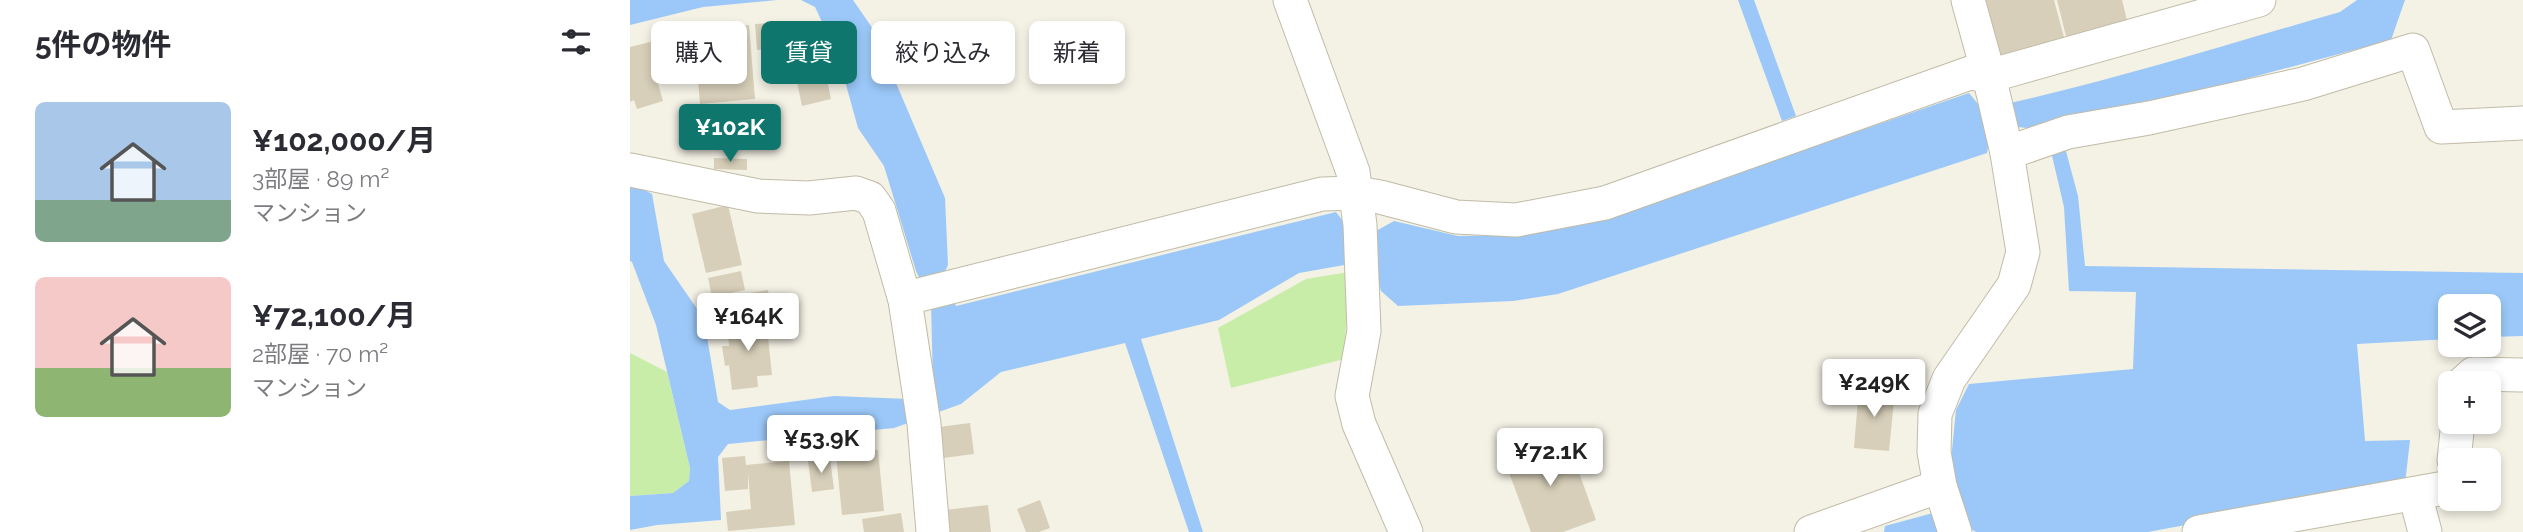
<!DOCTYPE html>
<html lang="ja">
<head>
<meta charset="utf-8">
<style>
	:root { --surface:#fff; --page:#f7f7f7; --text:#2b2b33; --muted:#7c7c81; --accent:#0f766e }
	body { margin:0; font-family:Raleway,"Noto Sans JP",sans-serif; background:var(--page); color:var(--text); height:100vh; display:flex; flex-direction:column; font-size:26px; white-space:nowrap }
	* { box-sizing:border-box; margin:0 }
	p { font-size:23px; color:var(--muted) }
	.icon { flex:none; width:38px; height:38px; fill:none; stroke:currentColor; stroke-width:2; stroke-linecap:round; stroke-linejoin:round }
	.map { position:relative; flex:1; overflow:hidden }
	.panel { display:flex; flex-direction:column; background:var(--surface); width:630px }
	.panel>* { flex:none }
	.banner { position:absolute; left:21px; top:21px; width:665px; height:63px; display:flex; gap:14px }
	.controls { position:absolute; left:1808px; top:294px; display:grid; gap:14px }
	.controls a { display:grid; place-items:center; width:63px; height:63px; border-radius:10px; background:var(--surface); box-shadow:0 4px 10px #0003; font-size:35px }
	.price { position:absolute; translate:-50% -60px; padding:0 16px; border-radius:7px; background:#fff; color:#222; font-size:23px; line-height:46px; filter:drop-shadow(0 2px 4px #0008) }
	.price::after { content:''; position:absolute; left:50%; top:42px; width:21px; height:16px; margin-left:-10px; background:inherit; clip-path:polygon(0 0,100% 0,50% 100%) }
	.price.on { background:var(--accent); color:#fff }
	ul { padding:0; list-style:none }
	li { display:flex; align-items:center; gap:21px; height:175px; padding:0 35px }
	li span { display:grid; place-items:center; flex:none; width:196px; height:140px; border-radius:10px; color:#555 }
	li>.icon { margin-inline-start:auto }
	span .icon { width:84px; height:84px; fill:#fffc; stroke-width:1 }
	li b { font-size:30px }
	h2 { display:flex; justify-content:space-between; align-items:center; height:84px; padding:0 35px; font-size:30px }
	.pill { padding:0 24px; border-radius:10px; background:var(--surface); box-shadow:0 4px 10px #0003; font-size:24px; line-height:63px }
	.pill.on { background:var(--accent); color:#fff }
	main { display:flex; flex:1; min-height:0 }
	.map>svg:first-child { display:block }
</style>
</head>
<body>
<main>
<section class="panel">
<h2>5件の物件<svg class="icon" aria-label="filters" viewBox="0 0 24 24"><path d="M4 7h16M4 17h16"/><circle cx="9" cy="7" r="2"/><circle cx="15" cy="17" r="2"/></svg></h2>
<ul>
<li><span style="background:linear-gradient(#a9c7e8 70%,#7fa58c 0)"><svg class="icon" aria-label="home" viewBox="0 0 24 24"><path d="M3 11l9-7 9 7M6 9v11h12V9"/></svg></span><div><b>¥102,000/月</b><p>3部屋 · 89 m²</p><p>マンション</p></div></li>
<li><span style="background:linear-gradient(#f6c9c9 65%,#8fb573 0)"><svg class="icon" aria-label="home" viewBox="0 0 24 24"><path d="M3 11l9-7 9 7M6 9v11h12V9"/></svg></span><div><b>¥72,100/月</b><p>2部屋 · 70 m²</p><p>マンション</p></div></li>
</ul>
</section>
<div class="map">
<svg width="1893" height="532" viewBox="0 0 1893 532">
	<rect width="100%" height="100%" fill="#f4f1e5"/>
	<g fill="#c8eda9">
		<polygon points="719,272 714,359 601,388 588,328 676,279"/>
		<polygon points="0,353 37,372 60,468 59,481 43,493 0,496"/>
	</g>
	<g fill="#9bc8f8">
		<polygon points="0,0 147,0 73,7 0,25"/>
		<path d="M171 0H223L243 29 315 198 318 265 314 274 326 306 706 212 720 230 746 231 764 221 828 236 890 235 973 219 1339 93 1352 109C1473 84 1591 46 1710 12L1727 0H1775L1761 40 1608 81 1429 125 1448 196 1455 266 1893 273V336L1859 337 1858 306H1820V339L1727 344 1735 441 1780 440 1775 484 1518 532H1346L1341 529 1330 532H1254L1255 526 1303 513 1330 498 1321 460 1326 410 1339 384 1503 369 1506 292 1439 291 1434 207 1416 130 1388 127 1360 135 1357 153 928 294 883 301 768 306 751 291 745 268 720 264 669 273 589 320 511 339 573 532H559L495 343 371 372 331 404 264 428 98 444 88 457 91 520 27 525 0 530V496L43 493 59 481 60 468 26 325 2 262 0 261V182L22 194 34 261 74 319 88 402 100 410 204 396 278 399 303 387 301 302 286 271 254 166 228 128 208 56 185 7Z"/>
		<polygon points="1108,0 1124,0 1166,116 1152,121"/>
	</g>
	<g fill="#d7cfb9">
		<polygon points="1356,0 1424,0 1435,41 1370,58"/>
		<polygon points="1427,0 1492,0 1498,24 1437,40"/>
		<polygon points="170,21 173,47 127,50 125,24"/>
		<polygon points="119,25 125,99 70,104 68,81 75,81 72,54 84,53 82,28"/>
		<polygon points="28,40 36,70 25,73 33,101 7,109 4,100 0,102 0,47"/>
		<polygon points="190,46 201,99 172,106 161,53"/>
		<polygon points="84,158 117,159 117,170 84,169"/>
		<polygon points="98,205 112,265 76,273 62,214"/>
		<polygon points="111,271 115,290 82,297 78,278"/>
		<polygon points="138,290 141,307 103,312 101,296"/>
		<polygon points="136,318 142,375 127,376 128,387 102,390 99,365 95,366 92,346 99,346 97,322"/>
		<polygon points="1229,387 1265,391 1259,451 1224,448"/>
		<polygon points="340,423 344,454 313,458 309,427"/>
		<polygon points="936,436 966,520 933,532 901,532 874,459"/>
		<polygon points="248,450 254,511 212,515 206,455"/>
		<polygon points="115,456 116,465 159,461 165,525 98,531 96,512 121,509 118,473 118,489 95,491 92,458"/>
		<polygon points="200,459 204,489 182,492 178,461"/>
		<polygon points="410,500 420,528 409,532 396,532 387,509"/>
		<polygon points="358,505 361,532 317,532 314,510"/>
		<polygon points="271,513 274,532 234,532 232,519"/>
	</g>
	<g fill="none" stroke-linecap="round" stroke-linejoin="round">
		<defs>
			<g id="minor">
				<polyline points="660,0 723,172 730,225 734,331 722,396 729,424 776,532"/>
				<polyline points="1377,153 1438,132 1519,118 1673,84 1783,50 1811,127 1893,123"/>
				<polyline points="0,170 128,196 179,198 226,193 240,198 249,211 275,300 294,424 303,532"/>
				<polyline points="275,300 289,295 692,194 727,193 750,197 826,217 886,220 975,203 1340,73 1359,76 1338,0"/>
				<polyline points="1833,383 1843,374 1893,375"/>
				<polyline points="1824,460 1828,422"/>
				<polyline points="1785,494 1795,532"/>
				<polyline points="1181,532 1310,486"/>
				<polyline points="1325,532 1310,486 1304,452 1305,414 1319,379 1384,285 1393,252 1377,153 1359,76 1629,0"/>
				<polyline points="1569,532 1820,487"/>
			</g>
		</defs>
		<use href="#minor" stroke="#c1bba7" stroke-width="35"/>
		<use href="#minor" stroke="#fff" stroke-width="33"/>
	</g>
</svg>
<div class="controls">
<a><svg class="icon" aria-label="layers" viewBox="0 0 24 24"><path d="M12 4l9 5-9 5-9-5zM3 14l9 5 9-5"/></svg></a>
<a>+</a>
<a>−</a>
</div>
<b class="price on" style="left:100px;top:164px">¥102K</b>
<b class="price" style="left:118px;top:353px">¥164K</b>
<b class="price" style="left:1244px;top:419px">¥249K</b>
<b class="price" style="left:191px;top:475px">¥53.9K</b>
<b class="price" style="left:920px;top:488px">¥72.1K</b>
<div class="banner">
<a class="pill">購入</a>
<a class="pill on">賃貸</a>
<a class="pill">絞り込み</a>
<a class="pill">新着</a>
</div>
</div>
</main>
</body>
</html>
